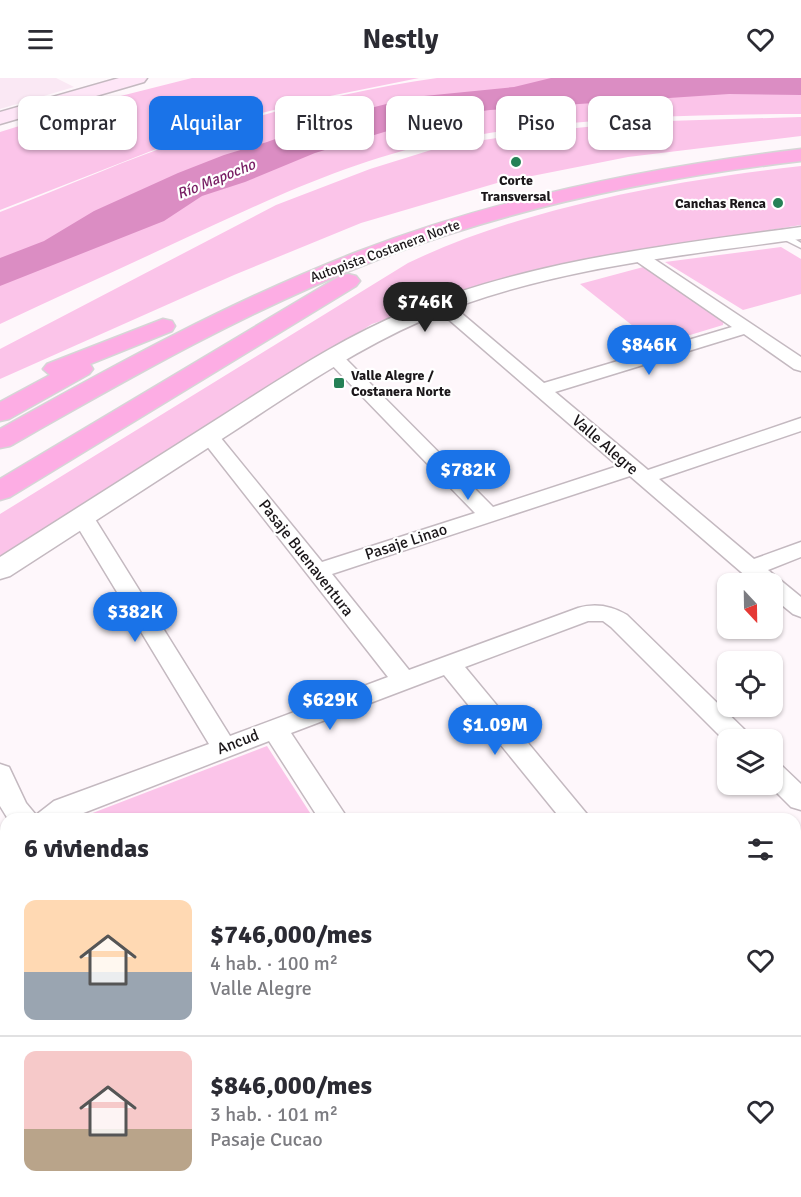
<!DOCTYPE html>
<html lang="es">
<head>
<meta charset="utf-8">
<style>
	:root { --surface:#fff; --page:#f2f2f3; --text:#2b2b33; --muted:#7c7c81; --line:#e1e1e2; --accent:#1a73e8 }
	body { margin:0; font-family:Signika,sans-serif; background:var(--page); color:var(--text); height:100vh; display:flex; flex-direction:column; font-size:22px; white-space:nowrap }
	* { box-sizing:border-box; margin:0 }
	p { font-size:20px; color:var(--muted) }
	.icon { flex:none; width:33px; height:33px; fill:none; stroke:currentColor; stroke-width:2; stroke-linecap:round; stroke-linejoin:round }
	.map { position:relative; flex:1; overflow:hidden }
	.details { position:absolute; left:0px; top:735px; width:801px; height:384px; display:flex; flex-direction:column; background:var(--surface); border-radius:18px 18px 0 0; box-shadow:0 2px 4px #0004 }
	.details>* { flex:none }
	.banner { position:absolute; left:18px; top:18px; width:765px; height:54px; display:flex; gap:12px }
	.needle { width:39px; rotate:158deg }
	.fabs { position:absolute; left:717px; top:495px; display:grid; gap:12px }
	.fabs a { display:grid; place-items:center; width:66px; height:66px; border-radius:12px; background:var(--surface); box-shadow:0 2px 4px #0004; font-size:30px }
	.price { position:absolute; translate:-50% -51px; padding:0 14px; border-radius:21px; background:var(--accent); color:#fff; font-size:20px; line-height:39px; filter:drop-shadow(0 2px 3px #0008) }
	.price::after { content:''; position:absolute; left:50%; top:36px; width:18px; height:14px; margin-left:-9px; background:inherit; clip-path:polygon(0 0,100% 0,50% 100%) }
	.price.on { background:#222; color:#fff }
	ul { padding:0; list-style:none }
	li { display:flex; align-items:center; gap:18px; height:150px; padding:0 24px }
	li+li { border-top:2px solid var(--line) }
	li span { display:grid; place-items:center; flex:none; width:168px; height:120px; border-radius:12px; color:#555 }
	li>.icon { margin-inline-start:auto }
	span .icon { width:72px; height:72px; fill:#fffc; stroke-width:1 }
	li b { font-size:26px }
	h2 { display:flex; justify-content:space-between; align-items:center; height:72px; padding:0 24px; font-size:26px }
	.tag { padding:0 21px; border-radius:12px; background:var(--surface); box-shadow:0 2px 4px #0004; font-size:21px; line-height:54px }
	.tag.on { background:var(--accent); color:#fff }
	header { display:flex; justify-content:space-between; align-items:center; height:78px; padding:0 24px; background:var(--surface); font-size:27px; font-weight:700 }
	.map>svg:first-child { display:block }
</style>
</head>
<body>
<header><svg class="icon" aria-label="menu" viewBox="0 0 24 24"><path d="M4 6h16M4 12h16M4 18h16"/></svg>Nestly<svg class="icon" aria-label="heart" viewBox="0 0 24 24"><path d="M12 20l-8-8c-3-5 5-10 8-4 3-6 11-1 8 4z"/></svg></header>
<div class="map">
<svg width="801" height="1119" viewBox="0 0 801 1119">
	<rect width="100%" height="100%" fill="#fef7fb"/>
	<polygon fill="#fae8f4" points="0,0 56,0 74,9 0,31"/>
	<g fill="#fbc4e9">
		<polygon points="192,0 419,0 325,19 223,45 0,132 0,54 93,25"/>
		<path d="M437 0H801V36C680 36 559 40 440 64 347 83 262 125 177 164 118 192 59 218 0 246V134C65 109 130 80 196 58 275 31 355 12 437 0Z"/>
		<polygon points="801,39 801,58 628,79 497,105 361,145 234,197 0,301 0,271 276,127 370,91 444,68 537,54 635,44"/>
		<path d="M801 88V147L689 165 488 207 372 246 247 324 0 486V436L408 185C522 130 675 102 801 88Z"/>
		<polygon points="781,169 801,181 801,216 743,232 665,184"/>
		<polygon points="647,188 724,240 723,247 657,267 580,206"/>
		<polygon points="267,668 314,741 77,741"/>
		<polygon points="795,948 801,955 801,1119 742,1119 728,1113 795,1113"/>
	</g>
	<polygon fill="#db8dc3" points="551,0 801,0 801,17 729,16 490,32 451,37 404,48 315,75 245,104 202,118 164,143 0,208 0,180 44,163 94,133 178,95 224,77 267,64 343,37 414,19 514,9"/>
	<polygon fill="#e6dbe2" stroke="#a1999e" stroke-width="1.5" points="110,1113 128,1113 135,1119 105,1119"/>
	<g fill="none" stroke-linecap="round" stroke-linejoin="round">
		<defs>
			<polygon id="service" points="779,155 785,155 801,165 801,170 779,159"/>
			<g id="minor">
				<path d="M639 173 645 175 801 279V293L794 291 744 256 555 314 648 392 801 340V353L659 401 754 481 801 464V479L768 492 801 519V539L793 536 772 519V506H755L630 398 332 496 409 592 578 530C595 525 612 528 627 537L748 655 752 662H728V666L611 549 603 543H588L465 589 591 741H561L444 597 291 655 348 741H319L269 663 68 741H8L0 728V686L9 689 26 725 36 737 54 723 209 666 71 438 74 433 82 432 90 433 230 658 388 599 199 358 202 354H216L322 484 475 435 327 282 324 278 327 274H339L493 429 618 388 432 227 435 223H447L544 305 732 249 633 181 631 178Z"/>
				<polygon points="772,684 781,687 801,706 801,732 791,729 768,706 772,706"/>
				<polygon points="6,779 6,805 0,807 0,781"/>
				<polygon points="795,916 801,918 801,951 795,949"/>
				<polygon points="654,1113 703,1113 706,1119 657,1119"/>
			</g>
			<g id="tertiary">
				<path d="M801 149V161C675 178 538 192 421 243 355 272 295 313 234 353 159 401 85 450 10 498L0 501V479C74 432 148 385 222 338 282 300 341 260 407 233 532 182 669 167 801 149Z"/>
				<polygon points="801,757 801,786 795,788 795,759"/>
				<polygon points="291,1113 336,1113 333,1119 289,1119"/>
			</g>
			<polygon id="secondary" points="119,0 147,0 144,4 0,46 0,34"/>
			<polygon id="primary" points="0,1065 6,1067 6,1113 56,1113 58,1119 6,1119 0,1114"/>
			<g id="motorway">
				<path d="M801 71V83C655 100 511 129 374 183 246 233 128 301 10 368L0 370V351C116 286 233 222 357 174 499 119 649 89 801 71Z"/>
				<polygon points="348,196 356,198 360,203 356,208 10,419 0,422 0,401 340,198"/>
				<polygon points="163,241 172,243 175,248 172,253 90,286 93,291 89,296 9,341 0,343 0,324 50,297 43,291 47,286"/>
			</g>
		</defs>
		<use href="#service" stroke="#c4b9c0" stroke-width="3"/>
		<use href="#minor" stroke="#c4b9c0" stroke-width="3"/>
		<use href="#tertiary" stroke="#c4b9c0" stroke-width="3"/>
		<use href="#secondary" stroke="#c4b9c0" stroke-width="3"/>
		<use href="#primary" stroke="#d6d5d6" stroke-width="3"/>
		<use href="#motorway" stroke="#d6d5d6" stroke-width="3"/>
		<use href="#service" fill="#fff" fill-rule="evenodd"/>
		<use href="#minor" fill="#fff" fill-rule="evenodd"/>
		<use href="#tertiary" fill="#fff" fill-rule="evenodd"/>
		<use href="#secondary" fill="#fee6f7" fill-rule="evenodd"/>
		<use href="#primary" fill="#feceef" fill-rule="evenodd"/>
		<use href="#motorway" fill="#fdade4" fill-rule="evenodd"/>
	</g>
	<g fill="#258156" stroke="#fff" stroke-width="2">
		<circle cx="516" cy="84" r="6"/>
		<circle cx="778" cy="125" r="6"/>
		<rect x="333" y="299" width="12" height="12" rx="3"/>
	</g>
	<g text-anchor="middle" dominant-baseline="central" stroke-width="4.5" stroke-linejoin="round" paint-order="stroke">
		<g font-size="14" font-weight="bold" fill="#1b171a" stroke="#fff">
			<text x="516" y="102">Corte<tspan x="516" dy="16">Transversal</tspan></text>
			<text x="766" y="125" text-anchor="end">Canchas Renca</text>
			<text x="351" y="297" text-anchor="start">Valle Alegre /<tspan x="351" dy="16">Costanera Norte</tspan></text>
		</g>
		<g font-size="14" fill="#1b171a" stroke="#fff">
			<text transform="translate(385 173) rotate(-20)">Autopista Costanera Norte</text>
		</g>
		<g font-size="15" font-style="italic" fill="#781d63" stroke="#fff">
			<text transform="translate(216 101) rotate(-22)">Río Mapocho</text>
		</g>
		<g font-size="16" fill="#1b171a" stroke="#fff">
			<text transform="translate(605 367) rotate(41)">Valle Alegre</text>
			<text transform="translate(406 464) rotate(-18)">Pasaje Linao</text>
			<text transform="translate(306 480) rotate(52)">Pasaje Buenaventura</text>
			<text transform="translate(238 664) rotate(-21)">Ancud</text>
		</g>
	</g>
</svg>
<div class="fabs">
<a><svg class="needle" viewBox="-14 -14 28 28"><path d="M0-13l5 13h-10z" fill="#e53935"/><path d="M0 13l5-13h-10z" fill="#7c7c81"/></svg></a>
<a><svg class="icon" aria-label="locate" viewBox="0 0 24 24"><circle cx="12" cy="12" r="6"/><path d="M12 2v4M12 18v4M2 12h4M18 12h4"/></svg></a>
<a><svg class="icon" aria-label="layers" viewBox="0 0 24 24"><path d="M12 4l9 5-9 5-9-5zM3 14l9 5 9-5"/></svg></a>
</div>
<b class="price on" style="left:425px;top:255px">$746K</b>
<b class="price" style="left:649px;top:298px">$846K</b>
<b class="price" style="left:468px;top:423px">$782K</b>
<b class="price" style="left:135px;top:565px">$382K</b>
<b class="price" style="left:330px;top:653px">$629K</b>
<b class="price" style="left:495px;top:678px">$1.09M</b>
<div class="banner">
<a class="tag">Comprar</a>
<a class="tag on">Alquilar</a>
<a class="tag">Filtros</a>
<a class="tag">Nuevo</a>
<a class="tag">Piso</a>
<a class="tag">Casa</a>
</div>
<section class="details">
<h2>6 viviendas<svg class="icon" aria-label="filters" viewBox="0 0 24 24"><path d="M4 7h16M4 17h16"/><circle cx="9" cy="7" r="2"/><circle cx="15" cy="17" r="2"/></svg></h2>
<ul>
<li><span style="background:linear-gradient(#ffd9b3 60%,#9aa5b1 0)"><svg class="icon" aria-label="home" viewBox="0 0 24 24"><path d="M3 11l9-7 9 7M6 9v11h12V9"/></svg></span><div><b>$746,000/mes</b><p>4 hab. · 100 m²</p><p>Valle Alegre</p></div><svg class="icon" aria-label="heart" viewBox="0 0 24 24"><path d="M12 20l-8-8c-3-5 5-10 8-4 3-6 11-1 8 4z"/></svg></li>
<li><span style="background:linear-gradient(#f6c9c9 65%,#b9a48a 0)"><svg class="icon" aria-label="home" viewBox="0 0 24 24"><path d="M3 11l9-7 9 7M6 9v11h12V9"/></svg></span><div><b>$846,000/mes</b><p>3 hab. · 101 m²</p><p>Pasaje Cucao</p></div><svg class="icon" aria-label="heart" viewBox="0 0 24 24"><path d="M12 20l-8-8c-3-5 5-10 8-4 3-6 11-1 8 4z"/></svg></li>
</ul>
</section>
</div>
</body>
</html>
